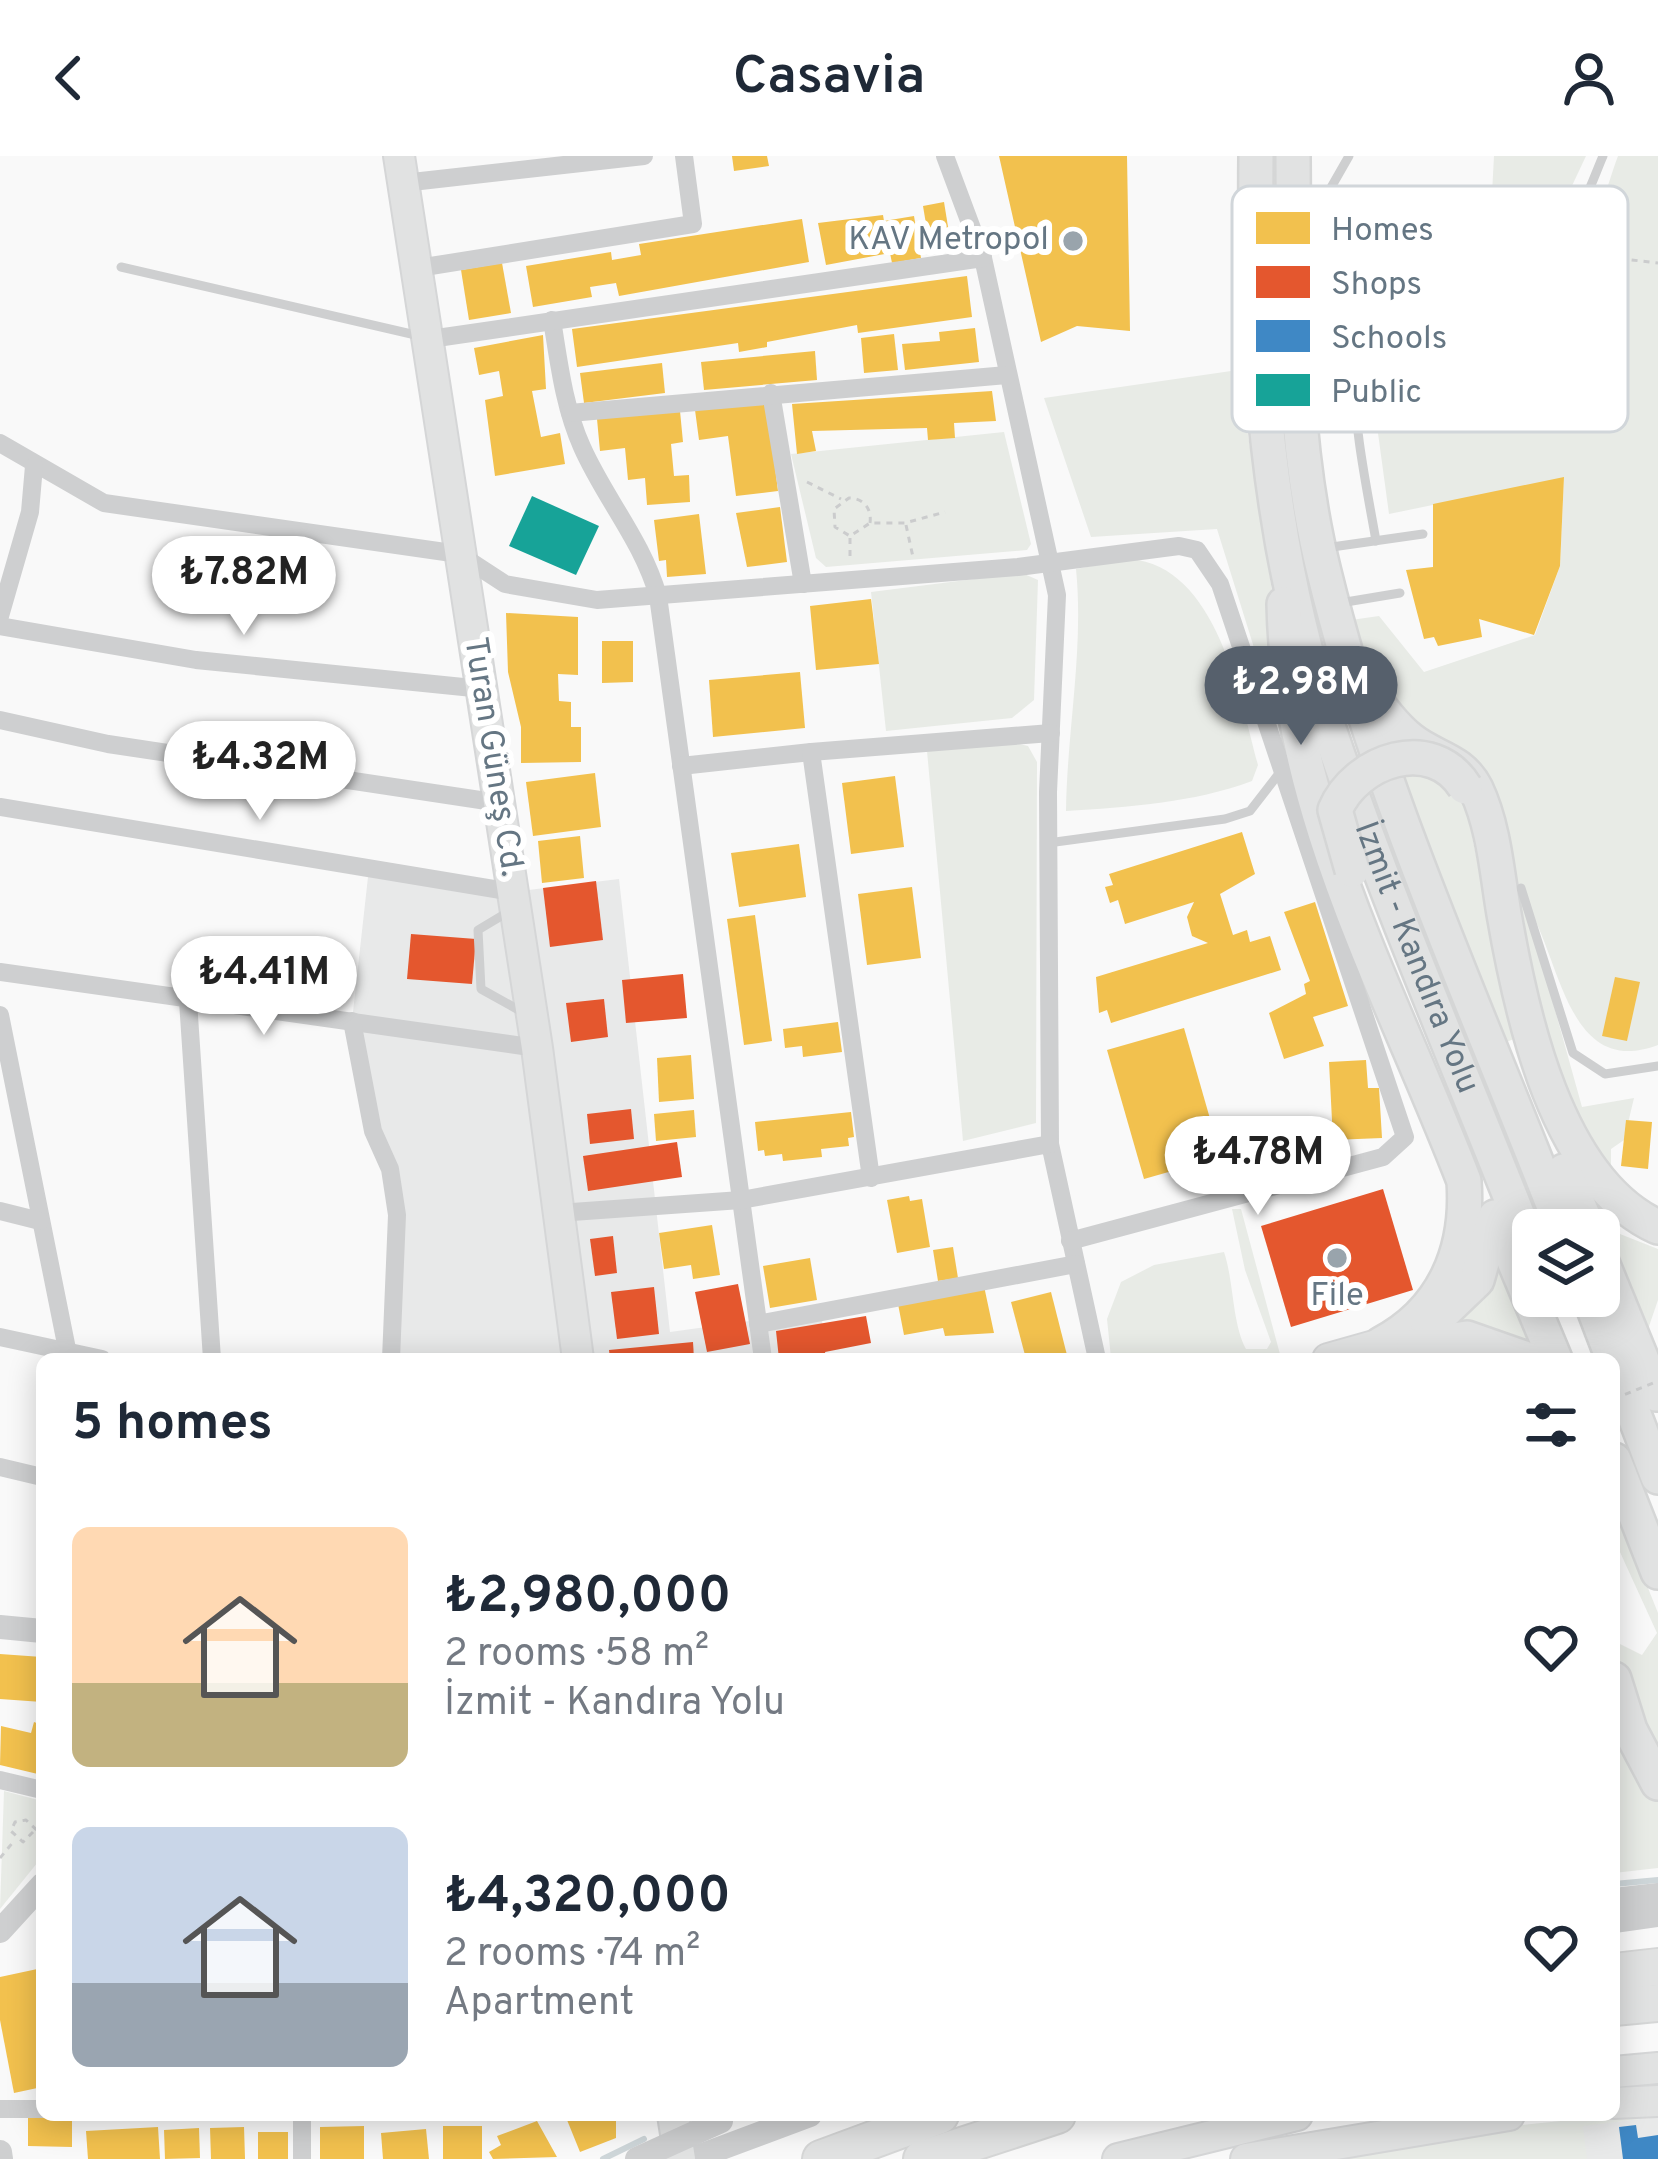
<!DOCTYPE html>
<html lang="en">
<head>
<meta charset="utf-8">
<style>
	:root { --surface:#fff; --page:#f2f2f3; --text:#1f2937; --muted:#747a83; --accent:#56606c }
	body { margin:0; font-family:Overpass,sans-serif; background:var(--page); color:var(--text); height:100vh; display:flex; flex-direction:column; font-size:45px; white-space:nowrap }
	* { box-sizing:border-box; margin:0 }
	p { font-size:39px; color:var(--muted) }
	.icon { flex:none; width:66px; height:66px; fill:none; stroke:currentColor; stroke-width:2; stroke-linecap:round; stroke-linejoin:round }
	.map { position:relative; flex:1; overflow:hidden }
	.panel { position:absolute; left:36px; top:1197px; width:1584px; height:768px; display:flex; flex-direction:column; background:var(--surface); border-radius:18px; box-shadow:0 6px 30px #0003 }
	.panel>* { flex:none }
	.buttons { position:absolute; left:1512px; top:1053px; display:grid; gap:24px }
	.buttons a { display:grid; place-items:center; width:108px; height:108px; border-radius:18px; background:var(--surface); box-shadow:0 6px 30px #0003; font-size:60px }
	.price { position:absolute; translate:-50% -102px; padding:0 27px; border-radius:42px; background:#fff; color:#222; font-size:39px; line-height:78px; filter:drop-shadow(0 3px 6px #0008) }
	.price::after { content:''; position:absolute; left:50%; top:72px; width:36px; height:27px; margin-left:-18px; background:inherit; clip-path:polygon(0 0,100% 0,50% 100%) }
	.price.on { background:var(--accent); color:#fff }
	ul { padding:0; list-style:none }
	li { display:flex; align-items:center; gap:36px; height:300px; padding:0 36px }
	li span { display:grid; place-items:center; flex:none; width:336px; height:240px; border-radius:18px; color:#555 }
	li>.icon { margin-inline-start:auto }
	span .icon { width:144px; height:144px; fill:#fffc; stroke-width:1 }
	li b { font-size:51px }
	h2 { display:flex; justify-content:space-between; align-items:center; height:144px; padding:0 36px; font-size:51px }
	header { display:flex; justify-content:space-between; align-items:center; height:156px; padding:0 36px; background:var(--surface); font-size:54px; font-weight:600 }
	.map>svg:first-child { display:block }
</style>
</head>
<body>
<header><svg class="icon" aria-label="back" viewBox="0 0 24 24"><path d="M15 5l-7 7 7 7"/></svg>Casavia<svg class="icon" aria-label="person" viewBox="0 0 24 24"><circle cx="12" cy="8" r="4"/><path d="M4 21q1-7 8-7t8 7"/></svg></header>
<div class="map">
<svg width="1658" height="2003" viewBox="0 0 1658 2003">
	<rect width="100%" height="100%" fill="#f9f9f9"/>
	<g fill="#e8e9e9">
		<polygon points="369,712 512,736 619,723 670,1176 821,1155 826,1203 391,1203 397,1059 352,865"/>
		<polygon points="1658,1961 1658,2003 1553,2003 1550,1973"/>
	</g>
	<g fill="#e8ebe6">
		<polygon points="1494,0 1586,0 1554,68 1535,82 1490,75"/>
		<path d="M1618 0H1658V889C1565 924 1561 798 1525 746L1582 951 1634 942 1624 984 1611 993V1023L1571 973 1486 648 1381 547 1344 465 1379 460 1424 516 1535 479 1560 410 1564 322 1389 358 1365 182 1388 147 1424 121C1453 124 1490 139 1518 136 1586 129 1598 54 1618 0Z"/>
		<polygon points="1238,214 1307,662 1217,373 1091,381 1044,242"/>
		<polygon points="1004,276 1031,388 1027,394 826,411 816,402 791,298"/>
		<path d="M1130 403C1217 410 1240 542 1258 609L1252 625C1193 647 1128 651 1066 655 1067 574 1084 494 1076 413Z"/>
		<polygon points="1022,417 1038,424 1034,544 1012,562 886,575 871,436"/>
		<polygon points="1015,587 1028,590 1037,606 1036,967 963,985 927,595"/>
		<polygon points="1423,608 1465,646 1514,883 1501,888 1392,610"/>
		<polygon points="1583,1051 1615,1076 1658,1093 1658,1144 1646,1179"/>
		<path d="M1232 1053H1241L1281 1202H1111L1107 1163 1121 1126 1154 1109 1224 1096C1234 1126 1232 1167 1246 1193H1267L1271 1186 1245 1114Z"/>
		<polygon points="1499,1086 1550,1203 1380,1191"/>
		<polygon points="1614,1347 1658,1457 1658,1712 1614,1717 1614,1485 1642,1499 1657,1477 1614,1383"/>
		<polygon points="4,1635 42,1645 42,1701 0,1753"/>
		<polygon points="1658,1955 1658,1961 1583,1970 1587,2003 1326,2003 1454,1976"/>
	</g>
	<g fill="#f2c14e">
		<polygon points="732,0 767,0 769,10 734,15"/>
		<polygon points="999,0 1127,0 1130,175 1077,170 1041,186"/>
		<polygon points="944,46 950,83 929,86 923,50"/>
		<polygon points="883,59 884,65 914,60 921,102 892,107 890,97 826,109 818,67"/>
		<polygon points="802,63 809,106 619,140 616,127 590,131 592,141 533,151 526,110 611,96 612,104 641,99 639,88"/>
		<polygon points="502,107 511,157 469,164 461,114"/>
		<polygon points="967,120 972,161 858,177 857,169 767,186 767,191 739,196 738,187 577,211 572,173"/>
		<polygon points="975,172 979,206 905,214 902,188 940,185 939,176"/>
		<polygon points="894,178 898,214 864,217 861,182"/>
		<polygon points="543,179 546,233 532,235 541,281 560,277 565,308 495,320 485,244 503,240 499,215 479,219 474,192"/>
		<polygon points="815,195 817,224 704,234 701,206"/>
		<polygon points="662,207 665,237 584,247 580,217"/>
		<polygon points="992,235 996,265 954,267 955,282 928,284 927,272 812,275 816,295 797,298 792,248"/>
		<polygon points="767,246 778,335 736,340 728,280 699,284 695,254"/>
		<polygon points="680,255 683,286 671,288 674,320 689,319 690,346 647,349 645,322 628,324 625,292 600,295 597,263"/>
		<polygon points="1564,321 1560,410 1534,479 1479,463 1482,481 1438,490 1434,481 1424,483 1406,414 1433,411 1433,348"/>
		<polygon points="780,351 787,406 747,411 736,357"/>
		<polygon points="699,358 706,418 667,421 666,404 659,405 654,364"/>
		<polygon points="871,443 879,508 816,514 810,450"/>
		<polygon points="506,457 578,461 578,519 558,518 559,545 571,546 571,571 581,571 581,606 521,607 521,571 508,516"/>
		<polygon points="602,485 633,485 633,526 602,527"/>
		<polygon points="800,516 805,572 713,581 709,524"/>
		<polygon points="595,617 601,671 533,680 526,626"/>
		<polygon points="895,620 904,691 851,698 842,627"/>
		<polygon points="1242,676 1255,718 1220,738 1233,779 1247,774 1250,786 1270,780 1281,814 1111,867 1107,854 1099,857 1096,821 1208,787 1192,780 1187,761 1194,746 1125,768 1118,744 1110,747 1105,731 1113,729 1109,718"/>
		<polygon points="580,680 584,722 542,727 538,685"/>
		<polygon points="799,688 806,741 739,751 731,697"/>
		<polygon points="912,731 921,802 867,809 858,738"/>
		<polygon points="1315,746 1348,850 1313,861 1324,890 1284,903 1269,857 1306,838 1304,828 1310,825 1284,756"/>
		<polygon points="755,759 772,885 744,889 727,763"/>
		<polygon points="1615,821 1640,826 1627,885 1602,880"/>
		<polygon points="838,866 842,896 803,901 802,890 785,892 783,873"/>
		<polygon points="1184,872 1221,1001 1144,1023 1107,894"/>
		<polygon points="691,899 694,943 659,946 657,902"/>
		<polygon points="1366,904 1368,932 1379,932 1382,982 1333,984 1329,906"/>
		<polygon points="694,954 696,981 656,985 654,958"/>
		<polygon points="851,956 854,981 848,982 849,990 821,993 822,1001 783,1005 782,998 765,1000 764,994 758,995 755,966"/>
		<polygon points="1626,964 1652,966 1648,1013 1621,1010"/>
		<polygon points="909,1040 910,1045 922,1043 930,1091 897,1097 887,1044"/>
		<polygon points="712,1069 720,1119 693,1123 691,1109 664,1113 659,1077"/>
		<polygon points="953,1091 958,1122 938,1125 933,1094"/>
		<polygon points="810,1102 817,1144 770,1152 763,1110"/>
		<polygon points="984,1130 994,1177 945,1180 943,1172 904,1179 898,1148"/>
		<polygon points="1051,1136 1068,1203 1026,1203 1011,1146"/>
		<polygon points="0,1498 42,1501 42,1546 0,1543"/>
		<polygon points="34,1566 42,1569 42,1619 0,1609 1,1570 31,1577"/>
		<polygon points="42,1812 42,1931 14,1937 0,1864 0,1821"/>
		<polygon points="565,1959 616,1959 616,1982 580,1996"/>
		<polygon points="28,1962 72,1962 72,1991 28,1990"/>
		<polygon points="537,1965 557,2001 493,2003 489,1996 501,1989 497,1980"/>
		<polygon points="364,1970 364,2003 320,2003 320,1971"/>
		<rect x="443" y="1970" width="39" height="33"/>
		<polygon points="158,1971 160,2003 88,2003 86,1975"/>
		<polygon points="244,1971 245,2003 211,2003 210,1972"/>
		<polygon points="199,1972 200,2002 165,2003 164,1974"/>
		<polygon points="426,1973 429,2003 383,2003 381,1977"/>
		<rect x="258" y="1976" width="30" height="27"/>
	</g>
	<g fill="#e4572e">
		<polygon points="596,725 603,784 550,791 543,732"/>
		<polygon points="411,778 476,783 472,828 407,823"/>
		<polygon points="683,818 687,862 626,867 622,824"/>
		<polygon points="604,843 608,881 571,886 566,847"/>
		<polygon points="631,953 634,983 590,988 587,958"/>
		<polygon points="677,986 682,1021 588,1035 583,1000"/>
		<polygon points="1383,1033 1413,1134 1291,1171 1261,1070"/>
		<polygon points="613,1080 617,1117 595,1120 590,1083"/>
		<polygon points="738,1128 750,1188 707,1196 695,1136"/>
		<polygon points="654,1131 659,1178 617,1183 611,1136"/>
		<polygon points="866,1160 871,1187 825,1196 826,1203 779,1203 776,1175"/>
		<polygon points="693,1186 694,1203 610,1203 609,1194"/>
	</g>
	<polygon fill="#3f88c5" points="1636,1969 1638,1982 1658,1979 1658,2003 1623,2003 1619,1971"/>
	<polygon fill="#17a398" points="532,340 599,370 576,419 509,390"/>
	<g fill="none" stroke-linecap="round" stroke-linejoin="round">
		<g stroke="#ced6d9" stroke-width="6">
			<polyline points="1614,1728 1658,1724"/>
			<polyline points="603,2003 644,1983"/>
		</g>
		<defs>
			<g id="primary">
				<polyline points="399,0 537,892 578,1203"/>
				<polyline points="1328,1203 1381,1188"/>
				<polyline points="1614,1916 1658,1912"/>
				<polyline points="1614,1947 1658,1945"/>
				<polyline points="673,1959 680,2003"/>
				<polyline points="1118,2003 1297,1959"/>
				<polyline points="1246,2003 1509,1959"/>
			</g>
			<g id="trunk">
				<path id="s1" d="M1256 0C1254 194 1267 388 1329 573 1389 751 1465 924 1533 1098"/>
				<path d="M1293 0C1294 139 1290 280 1324 416 1379 642 1480 858 1563 1074"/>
				<path d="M1284 448C1288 655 1391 836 1464 1025 1469 1094 1444 1155 1381 1188"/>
				<path d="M1364 528C1377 548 1392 569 1411 584 1435 603 1461 603 1476 633 1494 671 1497 717 1504 758 1521 857 1556 1025 1658 1071"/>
				<polyline points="1564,1015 1589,1074"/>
				<polyline points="1502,1076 1555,1203"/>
				<polyline points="1599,1099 1656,1238"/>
				<polyline points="1589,1140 1613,1203"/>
				<polyline points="1428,1171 1477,1124 1495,1061"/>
				<polyline points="1414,1190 1467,1182 1527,1203"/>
				<polyline points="1614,1206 1658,1321"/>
				<polyline points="1614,1304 1658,1416"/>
				<polyline points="1614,1523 1630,1574 1658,1627"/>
			</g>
			<g id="motorway">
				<polyline points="1614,1816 1658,1811"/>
				<polyline points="1614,1851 1658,1847"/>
				<polyline points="821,2003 940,1959"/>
				<polyline points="922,2003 1057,1959"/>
			</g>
		</defs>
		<use href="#primary" stroke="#d5d6d7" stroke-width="34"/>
		<use href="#trunk" stroke="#d5d6d6" stroke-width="38"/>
		<use href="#motorway" stroke="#d5d6d6" stroke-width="40"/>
		<g stroke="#cbcccd" stroke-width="3" stroke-dasharray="6 6" stroke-linecap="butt">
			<polyline points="1572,97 1658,107"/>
			<polyline points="807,326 841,343"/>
			<path d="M870 367C872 352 863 342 849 342L834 353 835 371 850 380 870 367H905L945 356"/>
			<polyline points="906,369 913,401"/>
			<polyline points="850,382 850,402"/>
			<polyline points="33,1676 23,1686 11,1675 15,1666 26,1664 42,1679"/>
			<polyline points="0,1702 14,1685"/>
		</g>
		<g stroke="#cecfd0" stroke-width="9">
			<polyline points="1305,77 1349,0"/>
			<polyline points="121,111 420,180"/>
			<polyline points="1308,260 1356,256"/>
			<path d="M1376 385C1365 318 1318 119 1401 88L1537 103C1573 85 1588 35 1603 0"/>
			<polyline points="1325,392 1423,378"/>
			<polyline points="1340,447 1400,437"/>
			<polyline points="1048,687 1225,663 1250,655 1281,615"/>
			<polyline points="1521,732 1573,897 1605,918 1658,910"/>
			<polyline points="508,756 478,774 481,833 526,858"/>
		</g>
		<g stroke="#cecfd0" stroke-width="18">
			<polyline points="945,0 983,102 1057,439 1048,636 1050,988 1097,1203"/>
			<polyline points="403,27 644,0"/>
			<polyline points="418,112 693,68 684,0"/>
			<path d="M552 164C559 207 564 251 582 291 605 343 642 384 658 440L763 1203"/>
			<polyline points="430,183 983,102"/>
			<polyline points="771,237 803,428"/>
			<polyline points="570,257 1007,219"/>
			<polyline points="0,287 104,347 459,398 505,428 597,444 1018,411 1179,390 1197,394 1220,428 1405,981 1383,1001 1070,1085"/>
			<polyline points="0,460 30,356 34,310"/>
			<polyline points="0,470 196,504 483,533"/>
			<polyline points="0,564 108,588 500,647"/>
			<polyline points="681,610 811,596"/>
			<polyline points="0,651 512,736"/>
			<polyline points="0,816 537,892"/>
			<polyline points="188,845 212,1203"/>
			<polyline points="0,859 69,1203"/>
			<polyline points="352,865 373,975 390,1013 397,1059 391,1203"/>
			<polyline points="871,1022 811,596 1051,577"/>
			<polyline points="0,1055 40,1065"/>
			<polyline points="558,1057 741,1044 1050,988"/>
			<polyline points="758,1168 1076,1108"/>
			<polyline points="0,1181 102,1203"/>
			<polyline points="0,1311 42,1321"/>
			<polyline points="0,1624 42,1634"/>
			<polyline points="0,1953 42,1953"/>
			<polyline points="302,2003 302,1959"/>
		</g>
		<g stroke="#cecfd0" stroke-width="24">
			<polyline points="0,1471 42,1475"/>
			<polyline points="1614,1744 1658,1739"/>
			<polyline points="1614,1765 1658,1759"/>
			<polyline points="0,1775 42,1729"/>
			<polyline points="0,1996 1,2003"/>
			<polyline points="692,2003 810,1959"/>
		</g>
		<use href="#primary" stroke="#e1e2e2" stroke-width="30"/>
		<use href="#trunk" stroke="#e1e2e2" stroke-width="33"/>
		<use href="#motorway" stroke="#e1e2e2" stroke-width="36"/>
		<defs>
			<path id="trunk-bridge" d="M1352 714 1335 654C1356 604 1432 578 1465 631"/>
		</defs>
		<use href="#trunk-bridge" stroke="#d5d6d6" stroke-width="38" stroke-linecap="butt"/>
		<polyline stroke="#cbcccd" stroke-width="3" stroke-dasharray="6 6" stroke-linecap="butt" points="1614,1243 1658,1225"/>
		<polyline stroke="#cecfd0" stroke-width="24" points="637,2003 721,1965"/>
		<use href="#trunk-bridge" stroke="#e1e2e2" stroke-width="33"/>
	</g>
	<g fill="#99a4ac" stroke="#fff" stroke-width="4.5">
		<circle cx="1073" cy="85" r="12"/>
		<circle cx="1337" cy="1102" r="12"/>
	</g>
	<g text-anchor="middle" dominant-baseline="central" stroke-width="12" stroke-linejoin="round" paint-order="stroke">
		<g font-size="33" fill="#657683" stroke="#fff" text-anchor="end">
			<text x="1049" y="85">KAV Metropol</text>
			<text x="1337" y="1141" text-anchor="middle">File</text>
		</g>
		<g font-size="33" fill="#657683" stroke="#fff">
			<text transform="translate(492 601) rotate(81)">Turan Güneş Cd.</text>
			<text stroke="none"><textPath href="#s1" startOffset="825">İzmit - Kandıra Yolu</textPath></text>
		</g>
	</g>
	<rect x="1232" y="30" width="396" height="246" rx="18" fill="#fff" stroke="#d1d6da" stroke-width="3"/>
	<rect x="1256" y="56" width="54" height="32" fill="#f2c14e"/>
	<rect x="1256" y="110" width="54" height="32" fill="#e4572e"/>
	<rect x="1256" y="164" width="54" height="32" fill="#3f88c5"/>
	<rect x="1256" y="218" width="54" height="32" fill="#17a398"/>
	<g font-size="33" fill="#657683">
		<text x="1331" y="84">Homes</text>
		<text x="1331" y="138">Shops</text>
		<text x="1331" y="192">Schools</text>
		<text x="1331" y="246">Public</text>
	</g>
</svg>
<div class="buttons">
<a><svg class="icon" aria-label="layers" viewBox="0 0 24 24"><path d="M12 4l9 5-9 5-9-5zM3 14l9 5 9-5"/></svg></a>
</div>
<b class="price" style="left:244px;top:482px">₺7.82M</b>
<b class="price on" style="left:1301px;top:592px">₺2.98M</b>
<b class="price" style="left:260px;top:667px">₺4.32M</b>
<b class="price" style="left:264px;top:882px">₺4.41M</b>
<b class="price" style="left:1258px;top:1062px">₺4.78M</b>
<section class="panel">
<h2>5 homes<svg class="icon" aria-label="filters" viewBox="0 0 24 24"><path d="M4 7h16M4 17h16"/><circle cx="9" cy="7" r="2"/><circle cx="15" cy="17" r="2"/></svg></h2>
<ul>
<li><span style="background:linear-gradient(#ffd9b3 65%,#c2b280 0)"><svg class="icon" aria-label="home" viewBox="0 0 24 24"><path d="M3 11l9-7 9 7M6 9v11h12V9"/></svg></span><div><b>₺2,980,000</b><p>2 rooms · 58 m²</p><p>İzmit - Kandıra Yolu</p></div><svg class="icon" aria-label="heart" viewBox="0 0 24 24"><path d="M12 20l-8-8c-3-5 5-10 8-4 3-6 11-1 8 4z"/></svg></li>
<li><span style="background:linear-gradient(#c9d6e8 65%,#9aa5b1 0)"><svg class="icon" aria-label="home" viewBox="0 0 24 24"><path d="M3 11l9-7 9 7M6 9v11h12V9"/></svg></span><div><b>₺4,320,000</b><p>2 rooms · 74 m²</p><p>Apartment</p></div><svg class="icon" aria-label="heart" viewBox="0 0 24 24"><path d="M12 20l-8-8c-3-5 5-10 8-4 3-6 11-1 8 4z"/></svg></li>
</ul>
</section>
</div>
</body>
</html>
